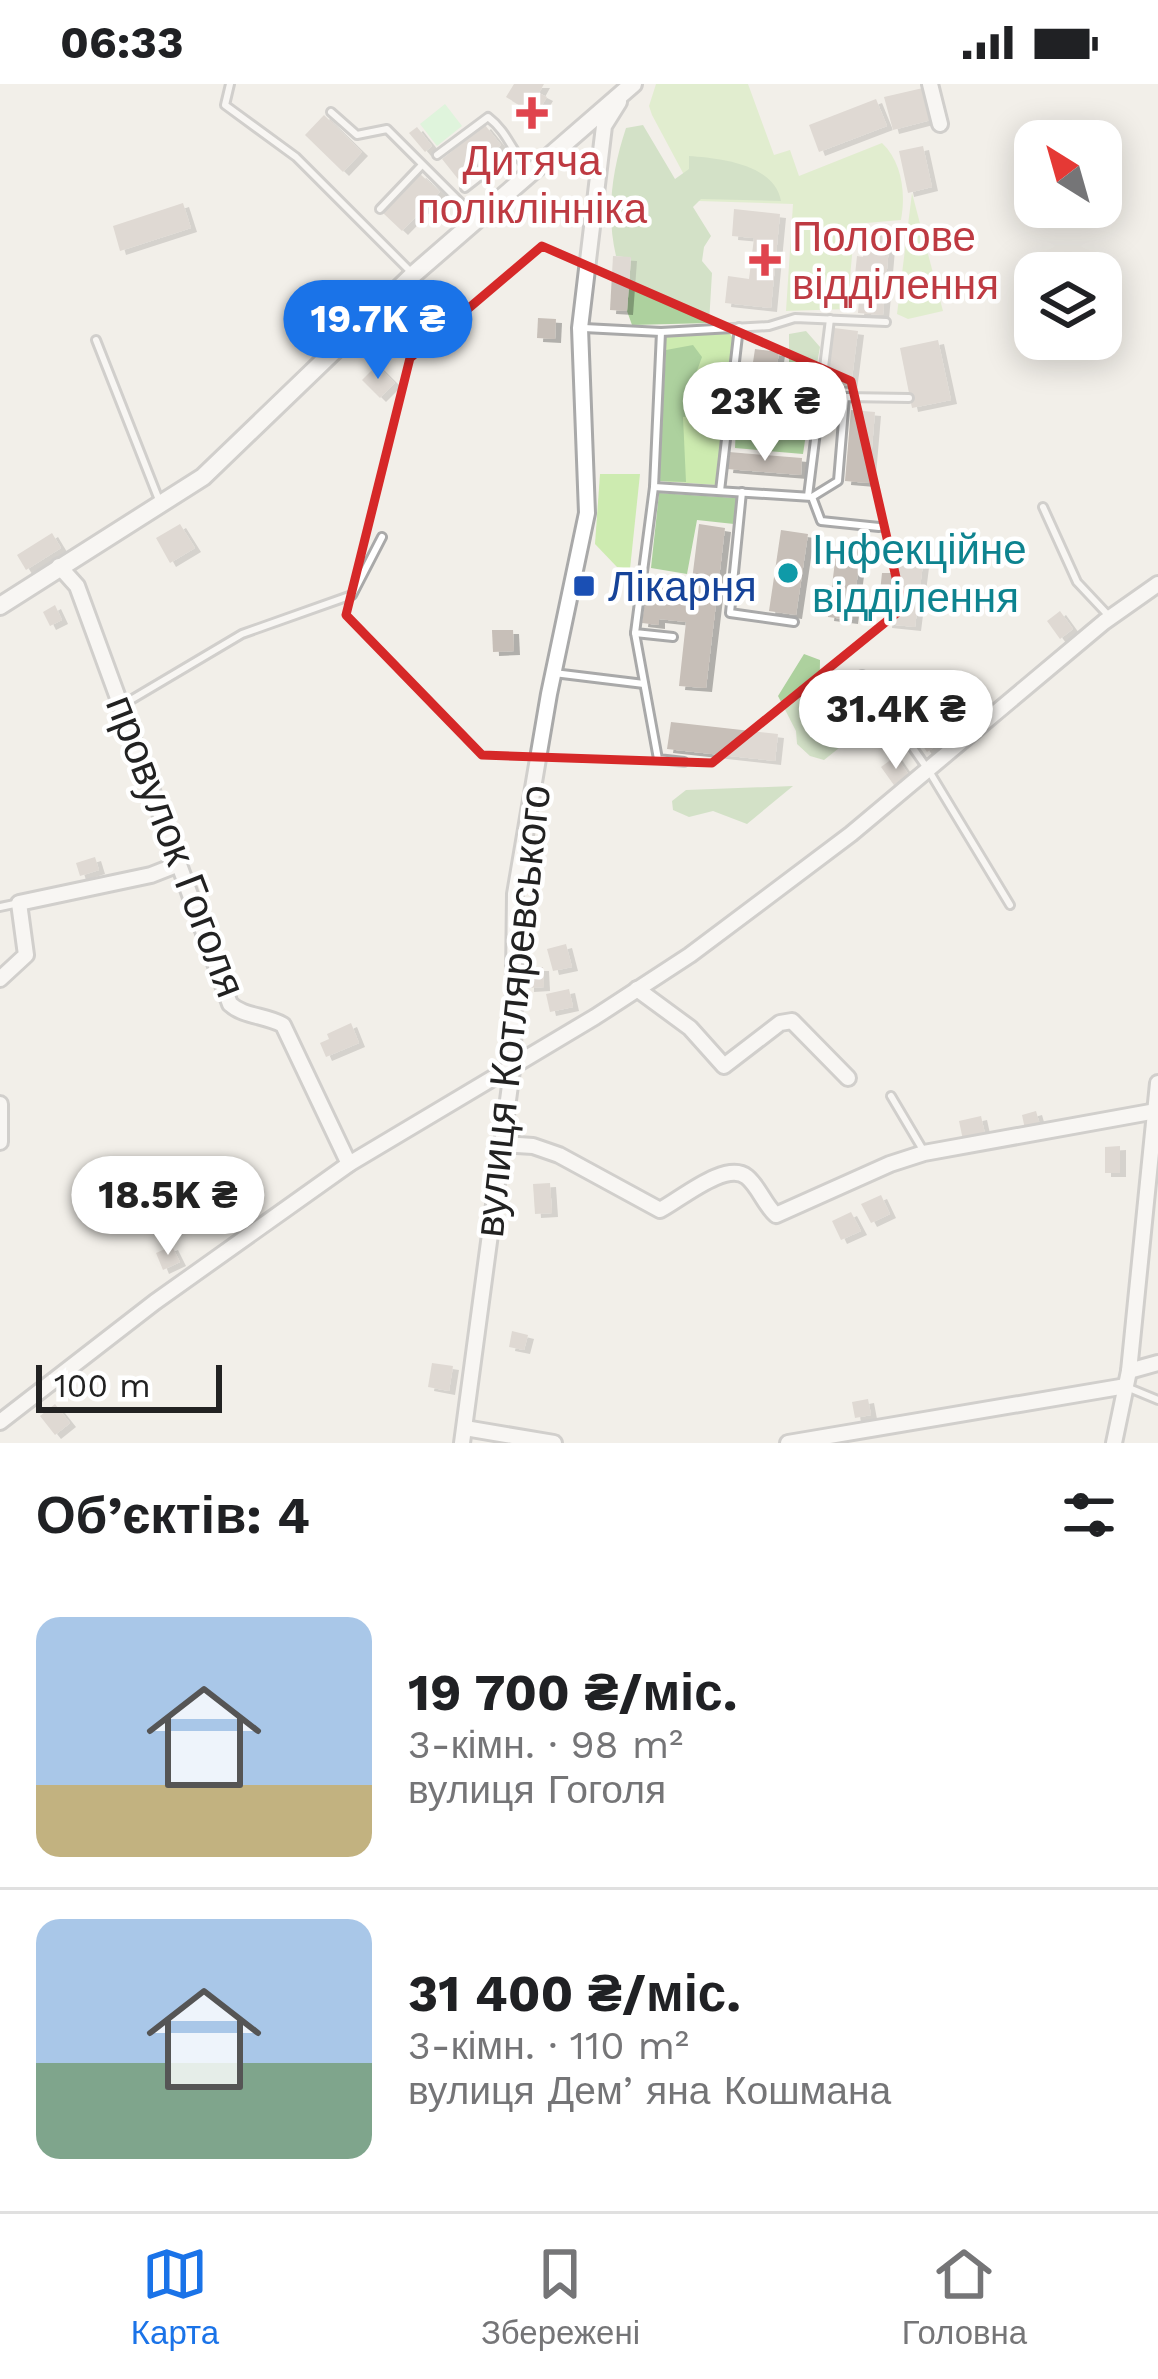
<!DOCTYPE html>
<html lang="uk">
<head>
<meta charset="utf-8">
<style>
	:root { --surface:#fff; --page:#f2f2f2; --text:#202124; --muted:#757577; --line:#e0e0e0; --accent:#1a73e8 }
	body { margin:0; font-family:"Work Sans",sans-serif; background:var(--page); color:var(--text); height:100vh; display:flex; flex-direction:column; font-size:45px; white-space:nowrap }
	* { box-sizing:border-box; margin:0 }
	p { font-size:39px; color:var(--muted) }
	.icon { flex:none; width:66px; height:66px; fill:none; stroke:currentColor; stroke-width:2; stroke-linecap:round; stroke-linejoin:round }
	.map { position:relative; height:1359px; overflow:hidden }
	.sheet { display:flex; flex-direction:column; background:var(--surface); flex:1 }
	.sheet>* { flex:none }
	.needle { width:78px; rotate:323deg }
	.fabs { position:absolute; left:1014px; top:36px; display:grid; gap:24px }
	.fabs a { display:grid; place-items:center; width:108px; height:108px; border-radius:24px; background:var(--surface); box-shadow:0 6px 30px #0003; font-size:60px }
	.scale { position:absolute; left:36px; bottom:30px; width:186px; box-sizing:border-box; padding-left:12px; border:6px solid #222; border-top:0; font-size:33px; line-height:42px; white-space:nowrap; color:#222; -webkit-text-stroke:9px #fff; paint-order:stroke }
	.price { position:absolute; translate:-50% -102px; padding:0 27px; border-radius:42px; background:#fff; color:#222; font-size:39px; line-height:78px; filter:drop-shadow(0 3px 6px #0008) }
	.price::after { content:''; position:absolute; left:50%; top:72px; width:36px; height:27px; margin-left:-18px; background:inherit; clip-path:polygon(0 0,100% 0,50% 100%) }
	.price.current { background:var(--accent); color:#fff }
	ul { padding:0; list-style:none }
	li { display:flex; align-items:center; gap:36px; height:300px; padding:0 36px }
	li+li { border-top:3px solid var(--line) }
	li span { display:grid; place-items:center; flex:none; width:336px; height:240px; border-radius:24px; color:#555 }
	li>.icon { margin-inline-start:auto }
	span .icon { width:144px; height:144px; fill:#fffc; stroke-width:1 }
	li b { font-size:51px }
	h2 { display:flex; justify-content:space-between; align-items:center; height:144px; padding:0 36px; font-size:51px }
	.status { display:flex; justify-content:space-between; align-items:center; height:84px; padding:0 60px; background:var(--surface); direction:ltr }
	.status svg { height:33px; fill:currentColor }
	.dock { display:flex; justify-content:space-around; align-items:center; height:168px; border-top:3px solid var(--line); background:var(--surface); font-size:33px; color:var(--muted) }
	.dock a { display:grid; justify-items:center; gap:6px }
	.dock .current { color:var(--accent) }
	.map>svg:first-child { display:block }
</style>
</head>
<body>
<div class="status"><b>06:33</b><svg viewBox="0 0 49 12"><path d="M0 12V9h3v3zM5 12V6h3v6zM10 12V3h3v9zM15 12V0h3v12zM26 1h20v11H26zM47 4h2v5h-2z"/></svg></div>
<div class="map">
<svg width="1158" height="1359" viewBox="0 0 1158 1359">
	<defs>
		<filter id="shadow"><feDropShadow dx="6" dy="4" stdDeviation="0" flood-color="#0004"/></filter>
	</defs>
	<rect width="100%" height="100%" fill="#f2efe9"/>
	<g fill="#cdebb0">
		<path d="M656 0H748L774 71 790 66 799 92 882 59C902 78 906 109 901 136L855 140 847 225 786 227 793 120 698 117 652 31 649 22Z"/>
		<polygon points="912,109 943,227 908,235 897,230"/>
		<polygon points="729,248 733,255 716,401 659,397 665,252"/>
		<polygon points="600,390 640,390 630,485 617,483 595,460"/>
	</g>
	<g fill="#add19e">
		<path d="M643 41 675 95 689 85V72C719 74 775 80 781 117L701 115 693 123 711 152 704 163 702 177 712 189 709 239 632 241 627 227 631 174 616 172C606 129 612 86 626 44Z"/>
		<polygon points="806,247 820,263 810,318 753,313 763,295 780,288 789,278 789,250"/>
		<polygon points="693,261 702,273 691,303 718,312 723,325 721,340 697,331 683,333 686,398 659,397 666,266"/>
		<polygon points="736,342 806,350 803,370 735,364"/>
		<polygon points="659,409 737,414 734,440 697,436 687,490 651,484"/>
		<polygon points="804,570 820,576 819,635 839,664 824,676 810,672 797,660 796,647 778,612"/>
		<polygon points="793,702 747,740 713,727 689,733 673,726 672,717 686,706"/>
	</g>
	<polygon fill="#c8facc" points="445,20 462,42 437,62 420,40"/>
	<g fill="#c7bfb8" filter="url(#shadow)">
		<polygon points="514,0 544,0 539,9 547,13 536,31 506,13"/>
		<polygon points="923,4 931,36 893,46 884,13"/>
		<polygon points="876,15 887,42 819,68 809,41"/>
		<polygon points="324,31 362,68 343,88 305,51"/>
		<polygon points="485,41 501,61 458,95 442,75"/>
		<polygon points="417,43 432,62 425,68 409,49"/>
		<polygon points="923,62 932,103 908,109 899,67"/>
		<polygon points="420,90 440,108 402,147 383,129"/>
		<polygon points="183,119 191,144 120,167 113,142"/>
		<polygon points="734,125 780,130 771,224 725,219 728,192 749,195 754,154 732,152"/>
		<polygon points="865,150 890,151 883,231 858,229 861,191 855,191 857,172 863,173"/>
		<polygon points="613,172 631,173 627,227 610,226"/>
		<polygon points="333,230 343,241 328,255 317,244"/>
		<polygon points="538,234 556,235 555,255 537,254"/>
		<polygon points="834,244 858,247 851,302 827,299"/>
		<polygon points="938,256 951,316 912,324 900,264"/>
		<polygon points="755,265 779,268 776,288 752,285"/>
		<polygon points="377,281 395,299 380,314 362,296"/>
		<polygon points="734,314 810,322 807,345 732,338"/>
		<polygon points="851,326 875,328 869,399 845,397"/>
		<polygon points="729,368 802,374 801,391 727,385"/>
		<polygon points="180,440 195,464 170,479 156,454"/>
		<polygon points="699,440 725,444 706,604 679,602 686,538 659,535 659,541 642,539 647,501 663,503 663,509 690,512"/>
		<polygon points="781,446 808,450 796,531 769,527"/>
		<polygon points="52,449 61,464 26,486 17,471"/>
		<polygon points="838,454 862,456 852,536 828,533"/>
		<polygon points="897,461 925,464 915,543 886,540 890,509 880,508 882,489 893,489"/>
		<polygon points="55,521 62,536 50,542 43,528"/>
		<polygon points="1060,527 1073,545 1060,555 1047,537"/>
		<polygon points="492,546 513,546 514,567 493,568"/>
		<polygon points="943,634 954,650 927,668 916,652"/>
		<polygon points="671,638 778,650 775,677 667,665"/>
		<polygon points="896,672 911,694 896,704 881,683"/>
		<polygon points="95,773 99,786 80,792 76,779"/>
		<polygon points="566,860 572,883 553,887 547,865"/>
		<polygon points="528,883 543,883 544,903 528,904"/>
		<polygon points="569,905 573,923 550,928 546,910"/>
		<polygon points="351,939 359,959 326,973 320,959 329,955 327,950"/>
		<polygon points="1036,1027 1040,1041 1025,1045 1022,1031"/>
		<polygon points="981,1032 985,1050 963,1056 959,1037"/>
		<polygon points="1120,1062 1120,1089 1105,1089 1105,1063"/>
		<polygon points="550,1099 552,1129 535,1130 533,1100"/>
		<polygon points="881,1111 890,1130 871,1139 861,1120"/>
		<polygon points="851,1128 861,1147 841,1156 832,1137"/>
		<polygon points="172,1162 180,1178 163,1186 156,1169"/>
		<polygon points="512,1247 528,1251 524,1266 509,1263"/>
		<polygon points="432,1279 453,1282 449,1307 428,1303"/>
		<polygon points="868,1315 871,1331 855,1334 852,1318"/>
		<polygon points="55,1320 70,1339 55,1351 40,1332"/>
	</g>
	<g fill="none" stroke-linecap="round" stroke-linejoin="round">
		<defs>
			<g id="service">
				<polyline points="230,0 225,21 296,73 411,188"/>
				<polyline points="331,28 357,51 387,45 474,132"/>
				<path d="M437 71 488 33C509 49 511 68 530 87"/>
				<polyline points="465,104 511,68"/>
				<polyline points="380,125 421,82"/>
				<polyline points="584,244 661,248 769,242 795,234 886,238"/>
				<polyline points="661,248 654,403 635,549 673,553"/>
				<polyline points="96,256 159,416"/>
				<polyline points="820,311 845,313"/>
				<polyline points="654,403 812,413 821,437 879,443"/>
				<polyline points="720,407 739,243"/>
				<polyline points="742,408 730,529 794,538"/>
				<polyline points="808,412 830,235"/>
				<polyline points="812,413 838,397 845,313 909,314"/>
				<polyline points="1043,423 1077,498 1108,531"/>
				<polyline points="635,549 658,675 684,678"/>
				<polyline points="554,589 644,600"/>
				<polyline points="862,591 929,687 1010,821"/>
				<polyline points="124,620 242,550 352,511 382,453"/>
				<polyline points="0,823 19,819"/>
				<polyline points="891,1012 923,1066"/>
				<polyline points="1129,1304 1158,1316"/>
			</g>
			<g id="minor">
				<polyline points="930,0 940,40"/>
				<path d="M59 482 77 502 230 920C244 933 266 931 283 941L349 1080"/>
				<polyline points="0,895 26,871 19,819 151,791 179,780"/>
				<polyline points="637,905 690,944 724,982 780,939 792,937 848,994"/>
				<polyline points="0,1020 0,1058"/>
				<path d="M502 1060 533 1062 559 1071 660 1126C680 1116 726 1076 747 1093 759 1103 764 1120 776 1131L890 1080 924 1069 1156 1027"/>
				<polyline points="1129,1287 1158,1279"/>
				<polyline points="0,1338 155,1218 349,1080 595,933 690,871 851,750 1104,538 1158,500"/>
				<polyline points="465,1344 554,1359"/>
				<polyline points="462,1359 513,979 515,810 549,610 587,429 580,244 604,42 619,18"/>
				<polyline points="788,1359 1126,1302"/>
				<polyline points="1114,1359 1129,1287 1158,999"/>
			</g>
			<polyline id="tertiary" points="0,522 203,393 414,190 633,0"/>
		</defs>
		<use href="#service" stroke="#a9a9a9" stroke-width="12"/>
		<use href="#minor" stroke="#a9a9a9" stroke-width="20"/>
		<use href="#tertiary" stroke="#a9a9a9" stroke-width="22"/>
		<use href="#service" stroke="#fff" stroke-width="6"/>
		<use href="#minor" stroke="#fff" stroke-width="14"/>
		<use href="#tertiary" stroke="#fff" stroke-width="16"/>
	</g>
	<path d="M0 0H1158V1359H0ZM542 162 851 297 903 524 712 679 482 671 346 531 410 274Z" fill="#f2efe9" fill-opacity=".55" fill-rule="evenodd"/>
	<path fill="none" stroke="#d62828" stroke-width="9" stroke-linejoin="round" d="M542 162 851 297 903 524 712 679 482 671 346 531 410 274Z"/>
	<g fill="#e0444e" stroke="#fff" stroke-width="4.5">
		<path d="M526 11h12v12h12v12h-12v12h-12v-12h-12v-12h12z"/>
		<path d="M759 158h12v12h12v12h-12v12h-12v-12h-12v-12h12z"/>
	</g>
	<circle fill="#0f9aa8" stroke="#fff" stroke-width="4.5" cx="788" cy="489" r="12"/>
	<rect fill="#1a4fb4" stroke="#fff" stroke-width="4.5" x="572" y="490" width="24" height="24" rx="6"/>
	<g text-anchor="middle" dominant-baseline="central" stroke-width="9" stroke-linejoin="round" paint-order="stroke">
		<g font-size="42" fill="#be3a42" stroke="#fff">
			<text x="532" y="76">Дитяча<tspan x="532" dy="48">поліклінніка</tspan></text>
			<text x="792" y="152" text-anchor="start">Пологове<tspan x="792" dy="48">відділення</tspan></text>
		</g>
		<g font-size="42" fill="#0d838f" stroke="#fff" text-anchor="start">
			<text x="812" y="465">Інфекційне<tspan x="812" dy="48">відділення</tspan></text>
		</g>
		<g font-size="42" fill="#164399" stroke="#fff" text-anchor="start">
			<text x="608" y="502">Лікарня</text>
		</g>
		<g font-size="42" fill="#222" stroke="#fff">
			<text transform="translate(176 762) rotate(69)">провулок Гоголя</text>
			<text transform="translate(512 927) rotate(-84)">вулиця Котляревського</text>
		</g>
	</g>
</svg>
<div class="fabs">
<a><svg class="needle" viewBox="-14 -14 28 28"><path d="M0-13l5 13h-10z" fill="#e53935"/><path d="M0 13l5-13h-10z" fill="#757577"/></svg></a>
<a><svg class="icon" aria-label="layers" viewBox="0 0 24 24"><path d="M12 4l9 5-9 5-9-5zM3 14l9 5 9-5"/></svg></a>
</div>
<div class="scale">100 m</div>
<b class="price current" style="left:378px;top:298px">19.7K ₴</b>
<b class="price" style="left:765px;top:380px">23K ₴</b>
<b class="price" style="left:896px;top:688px">31.4K ₴</b>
<b class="price" style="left:168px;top:1174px">18.5K ₴</b>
</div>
<section class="sheet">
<h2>Об’єктів: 4<svg class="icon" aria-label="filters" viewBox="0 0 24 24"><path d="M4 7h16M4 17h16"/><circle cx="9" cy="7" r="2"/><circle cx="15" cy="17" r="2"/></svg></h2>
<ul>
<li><span style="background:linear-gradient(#a9c7e8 70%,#c2b280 0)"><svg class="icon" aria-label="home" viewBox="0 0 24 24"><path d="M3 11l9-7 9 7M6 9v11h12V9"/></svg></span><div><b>19 700 ₴/міс.</b><p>3-кімн. · 98 m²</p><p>вулиця Гоголя</p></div></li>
<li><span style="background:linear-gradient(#a9c7e8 60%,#7fa58c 0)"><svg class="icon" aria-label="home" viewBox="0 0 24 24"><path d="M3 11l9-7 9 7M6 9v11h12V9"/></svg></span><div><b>31 400 ₴/міс.</b><p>3-кімн. · 110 m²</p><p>вулиця Демʼяна Кошмана</p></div></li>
</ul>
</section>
<nav class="dock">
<a class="current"><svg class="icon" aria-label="map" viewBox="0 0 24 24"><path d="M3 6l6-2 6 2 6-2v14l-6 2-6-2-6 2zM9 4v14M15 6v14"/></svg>Карта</a>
<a><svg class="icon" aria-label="saved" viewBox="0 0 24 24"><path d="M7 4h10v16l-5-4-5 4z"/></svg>Збережені</a>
<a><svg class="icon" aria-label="home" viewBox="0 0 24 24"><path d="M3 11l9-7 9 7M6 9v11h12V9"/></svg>Головна</a>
</nav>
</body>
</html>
